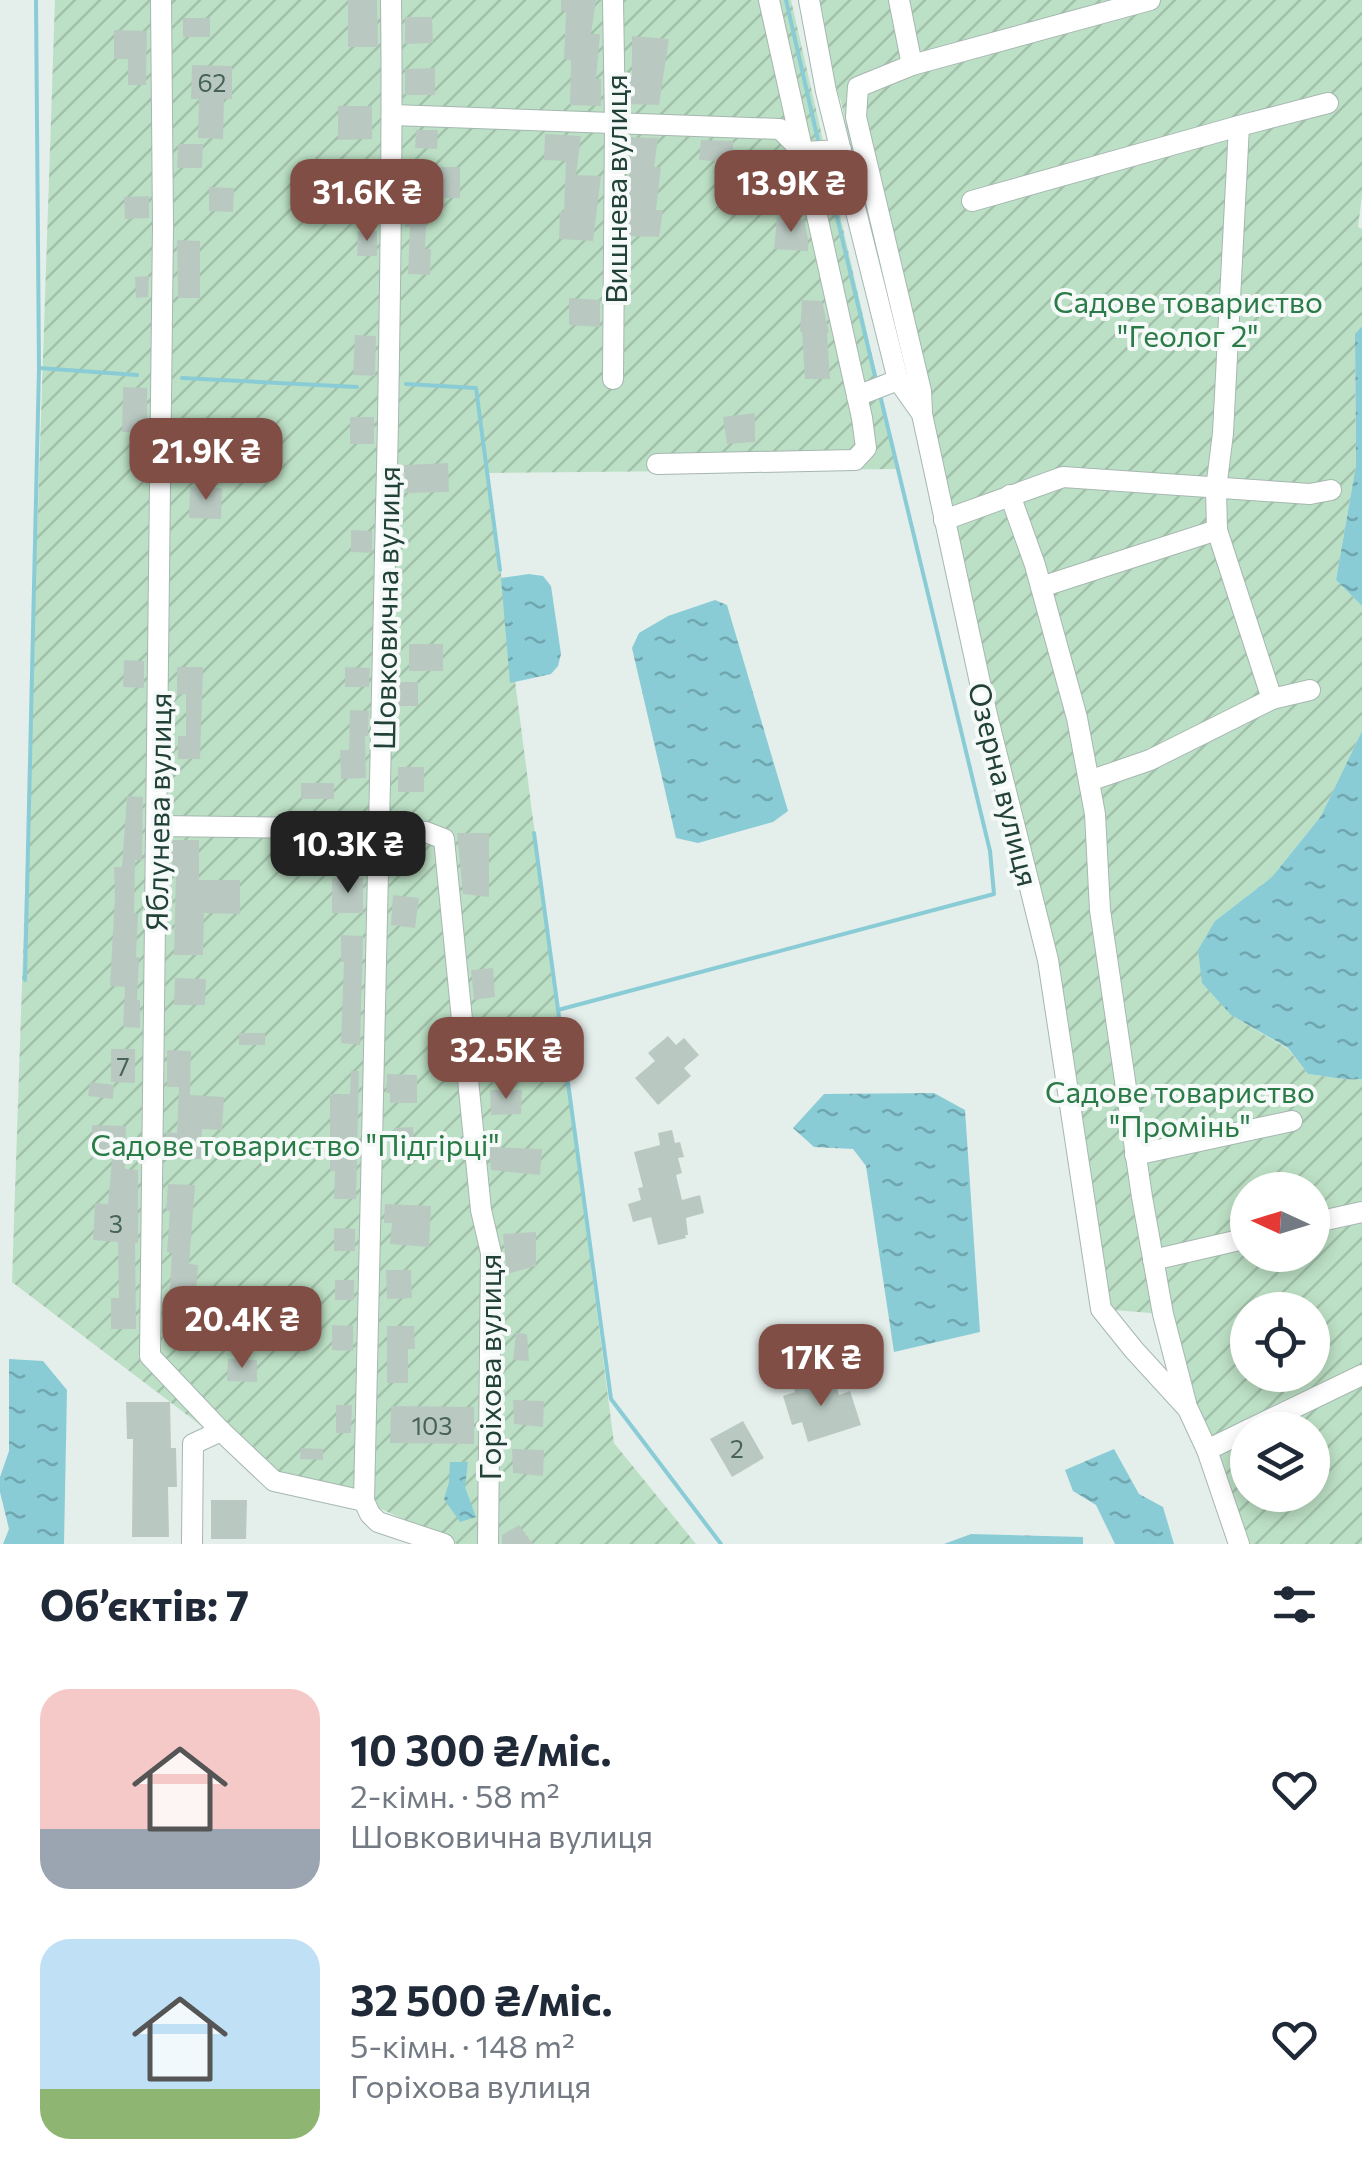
<!DOCTYPE html>
<html lang="uk">
<head>
<meta charset="utf-8">
<style>
	:root { --surface:#fff; --page:#f2f2f3; --text:#1f2937; --muted:#747a83; --accent:#814e45 }
	body { margin:0; font-family:Commissioner,sans-serif; background:var(--page); color:var(--text); height:100vh; display:flex; flex-direction:column; font-size:38px; white-space:nowrap }
	* { box-sizing:border-box; margin:0 }
	p { font-size:32px; color:var(--muted) }
	.icon { flex:none; width:55px; height:55px; fill:none; stroke:currentColor; stroke-width:2; stroke-linecap:round; stroke-linejoin:round }
	.map { position:relative; height:1544px; overflow:hidden }
	.drawer { display:flex; flex-direction:column; background:var(--surface); flex:1 }
	.drawer>* { flex:none }
	.needle { width:65px; rotate:274deg }
	.controls { position:absolute; left:1230px; top:1172px; display:grid; gap:20px }
	.controls a { display:grid; place-items:center; width:100px; height:100px; border-radius:50%; background:var(--surface); box-shadow:0 5px 15px #0003; font-size:50px }
	.price { position:absolute; translate:-50% -85px; padding:0 22px; border-radius:20px; background:var(--accent); color:#fff; font-size:32px; line-height:65px; filter:drop-shadow(0 2px 5px #0008) }
	.price::after { content:''; position:absolute; left:50%; top:60px; width:30px; height:22px; margin-left:-15px; background:inherit; clip-path:polygon(0 0,100% 0,50% 100%) }
	.price.on { background:#222; color:#fff }
	ul { padding:0; list-style:none }
	li { display:flex; align-items:center; gap:30px; height:250px; padding:0 40px }
	li span { display:grid; place-items:center; flex:none; width:280px; height:200px; border-radius:30px; color:#555 }
	li>.icon { margin-inline-start:auto }
	span .icon { width:120px; height:120px; fill:#fffc; stroke-width:1 }
	li b { font-size:42px }
	h2 { display:flex; justify-content:space-between; align-items:center; height:120px; padding:0 40px; font-size:42px }
	.map>svg:first-child { display:block }
</style>
</head>
<body>
<div class="map">
<svg width="1362" height="1544" viewBox="0 0 1362 1544">
	<defs>
		<pattern id="garden-furrows" width="10" height="10" patternUnits="userSpaceOnUse" patternTransform="scale(2.5)"><rect width="10" height="10" fill="#bce0c5"/><path d="M-1 1l2-2M0 10L10 0M9 11l2-2" fill="none" stroke="#a1c1aa"/></pattern>
		<pattern id="water-ripples" width="26" height="14" patternUnits="userSpaceOnUse" patternTransform="scale(2.5)"><rect width="26" height="14" fill="#8accd6"/><path d="M2 4q2-2 4 0t4 0M15 11q2-2 4 0t4 0" fill="none" stroke="#70a7af"/></pattern>
	</defs>
	<rect width="100%" height="100%" fill="#e4eeea"/>
	<g fill="url(#garden-furrows)" fill-rule="evenodd">
		<polygon points="55,0 791,0 898,469 488,473 614,1443 696,1544 457,1544 364,1501 274,1481 12,1282"/>
		<path d="M814 0H1362V195L1358 227 1362 229V326L1355 335 1356 465 1336 580 1362 606V731L1321 816 1272 877 1215 921 1231 1015 1288 1049 1308 1074C1327 1076 1344 1081 1362 1079V1544H1239L1163 1314 1101 1309 1048 960 922 414 898 380 841 101 833 85ZM1248 1190H1312V1255H1248ZM1248 1310H1312V1375H1248ZM1248 1430H1312V1495H1248Z"/>
	</g>
	<g fill="url(#water-ripples)">
		<polygon points="1362,326 1362,606 1336,580 1356,465 1355,334"/>
		<polygon points="529,574 543,576 551,586 561,654 558,666 551,674 510,683 501,578"/>
		<polygon points="715,600 727,605 788,811 773,822 698,843 676,838 632,648 639,633 668,616"/>
		<path d="M1362 731V1079C1344 1081 1327 1076 1308 1074L1288 1048 1231 1015 1202 983 1198 950 1215 921 1272 877 1321 816Z"/>
		<polygon points="934,1093 965,1110 980,1332 894,1352 866,1166 853,1149 814,1147 793,1128 824,1094"/>
		<polygon points="9,1359 43,1361 67,1390 64,1544 3,1544 9,1529 0,1492 0,1477 9,1451"/>
		<polygon points="1114,1449 1139,1494 1163,1507 1174,1544 1115,1544 1096,1505 1073,1491 1065,1470"/>
		<polygon points="450,1462 468,1462 465,1487 476,1517 460,1522 444,1499 449,1482"/>
		<polygon points="971,1534 1083,1537 1083,1544 944,1544"/>
	</g>
	<g fill="none" stroke-linecap="round" stroke-linejoin="round">
		<g stroke="#8accd6" stroke-width="4">
			<polyline points="786,0 818,140"/>
			<polyline points="824,163 875,376"/>
			<polyline points="39,368 137,375"/>
			<polyline points="182,378 357,387"/>
			<polyline points="406,384 476,388 500,570"/>
			<polyline points="534,833 611,1399 721,1544"/>
			<polyline points="25,980 39,368 36,0"/>
			<polyline points="558,1010 994,894 990,851 881,399"/>
		</g>
	</g>
	<g fill="#b9c9c2">
		<polygon points="348,0 377,0 378,47 348,47"/>
		<polygon points="561,0 596,0 591,34 600,34 596,79 601,79 601,106 570,105 571,60 564,59 566,11 561,11"/>
		<polygon points="405,17 432,17 433,43 405,44"/>
		<rect x="183" y="18" width="27" height="19"/>
		<polygon points="114,30 147,31 146,85 128,85 128,59 114,59"/>
		<polygon points="632,36 669,39 659,105 628,104 628,76 632,77"/>
		<polygon points="192,65 232,66 232,99 224,99 223,139 198,138 199,99 191,99"/>
		<polygon points="435,68 435,95 405,95 405,69"/>
		<polygon points="338,106 372,106 372,139 338,140"/>
		<polygon points="416,130 438,130 437,149 415,148"/>
		<polygon points="545,134 581,136 576,175 601,176 593,241 559,239 560,212 564,212 566,161 544,160"/>
		<polygon points="629,137 658,138 654,167 661,167 656,210 663,210 659,237 628,236"/>
		<polygon points="701,140 733,141 733,162 699,160"/>
		<polygon points="178,144 203,144 202,168 177,168"/>
		<polygon points="773,165 792,166 797,191 778,191"/>
		<rect x="427" y="167" width="33" height="31"/>
		<polygon points="209,187 234,188 233,212 209,211"/>
		<polygon points="149,196 149,218 125,219 124,197"/>
		<polygon points="405,201 427,202 425,249 431,249 430,275 408,274 410,227 405,227"/>
		<polygon points="777,217 804,219 808,239 808,251 774,249"/>
		<polygon points="358,231 377,231 377,256 357,256"/>
		<polygon points="177,240 200,241 200,298 178,298"/>
		<polygon points="149,276 148,297 136,298 135,277"/>
		<polygon points="569,298 600,300 600,327 569,325"/>
		<polygon points="802,300 822,301 829,333 827,333 830,379 805,379 802,332 800,332"/>
		<polygon points="355,335 376,336 375,376 353,375"/>
		<polygon points="123,387 147,388 147,433 122,432"/>
		<polygon points="755,413 755,442 727,444 723,417"/>
		<rect x="350" y="417" width="24" height="27"/>
		<polygon points="448,463 449,492 406,493 404,465"/>
		<polygon points="190,487 222,488 221,519 189,518"/>
		<polygon points="351,530 372,531 372,553 351,552"/>
		<rect x="409" y="644" width="34" height="27"/>
		<polygon points="124,660 144,661 144,688 123,687"/>
		<polygon points="177,667 203,667 200,759 178,759 178,736 186,736 186,694 177,695"/>
		<polygon points="345,667 370,668 369,687 345,687"/>
		<polygon points="397,682 418,682 418,706 396,706"/>
		<polygon points="350,710 369,711 368,736 365,736 366,778 341,779 340,750 349,750"/>
		<rect x="398" y="767" width="26" height="25"/>
		<rect x="301" y="783" width="33" height="16"/>
		<polygon points="127,796 143,797 142,860 135,860 134,914 138,914 136,957 139,957 137,1000 140,1000 140,1028 123,1027 125,987 110,986 115,896 114,867 122,867"/>
		<polygon points="457,833 489,833 489,897 463,894"/>
		<polygon points="172,840 199,840 199,880 240,880 240,914 204,913 203,955 174,955 176,868 172,868"/>
		<polygon points="395,846 416,848 414,870 393,868"/>
		<rect x="332" y="878" width="31" height="35"/>
		<polygon points="393,895 419,898 415,928 391,925"/>
		<polygon points="341,935 363,936 360,1045 341,1043 344,962 341,962"/>
		<polygon points="493,968 495,997 474,1000 471,970"/>
		<polygon points="175,978 206,979 205,1005 174,1005"/>
		<polygon points="477,1027 508,1028 508,1054 479,1050"/>
		<rect x="239" y="1033" width="26" height="12"/>
		<polygon points="668,1036 676,1045 684,1038 699,1055 684,1068 691,1076 658,1105 635,1078 655,1061 648,1053"/>
		<polygon points="111,1049 135,1049 135,1083 111,1082"/>
		<polygon points="167,1050 191,1051 190,1095 224,1097 222,1130 202,1129 201,1159 166,1158 166,1132 177,1133 179,1087 167,1087"/>
		<polygon points="351,1071 359,1071 356,1199 334,1199 335,1171 330,1171 330,1094 350,1094"/>
		<polygon points="387,1074 417,1075 417,1103 390,1103 390,1093 386,1093"/>
		<polygon points="90,1082 114,1085 113,1099 88,1096"/>
		<polygon points="490,1090 522,1090 521,1114 491,1115"/>
		<polygon points="92,1125 126,1126 125,1169 138,1170 138,1243 135,1243 136,1329 111,1329 111,1298 119,1298 118,1242 93,1240 95,1203 108,1204 112,1159 91,1158"/>
		<polygon points="413,1127 414,1148 395,1148 394,1128"/>
		<polygon points="672,1130 675,1143 680,1142 684,1157 678,1158 682,1173 676,1175 682,1200 700,1195 704,1213 686,1218 688,1235 685,1235 686,1238 658,1245 651,1217 633,1222 628,1204 641,1200 638,1188 643,1187 634,1152 660,1145 658,1133"/>
		<polygon points="488,1147 542,1149 540,1175 491,1170"/>
		<polygon points="168,1184 195,1185 189,1264 198,1265 195,1307 212,1308 211,1344 164,1342 164,1306 169,1306 172,1253 167,1252 170,1211 166,1211"/>
		<polygon points="385,1204 431,1206 429,1247 390,1244 392,1223 384,1223"/>
		<polygon points="334,1228 355,1229 355,1251 334,1251"/>
		<polygon points="536,1232 536,1266 507,1274 503,1234"/>
		<polygon points="386,1270 411,1270 412,1298 387,1299"/>
		<rect x="335" y="1280" width="19" height="20"/>
		<polygon points="332,1325 353,1326 353,1351 332,1350"/>
		<polygon points="387,1326 414,1326 415,1349 408,1349 408,1383 387,1383"/>
		<polygon points="516,1333 527,1334 529,1361 513,1360"/>
		<polygon points="228,1359 257,1360 257,1382 227,1381"/>
		<polygon points="825,1376 829,1387 836,1385 839,1395 850,1391 861,1425 808,1442 802,1422 792,1425 783,1396 795,1392 793,1386"/>
		<polygon points="513,1400 544,1401 543,1427 514,1424"/>
		<polygon points="126,1402 170,1402 171,1448 176,1448 177,1487 168,1487 169,1537 132,1537 133,1439 127,1439"/>
		<polygon points="336,1405 352,1405 351,1433 336,1433"/>
		<polygon points="391,1406 474,1407 474,1444 390,1443"/>
		<polygon points="743,1421 764,1458 732,1477 710,1439"/>
		<polygon points="301,1448 323,1449 323,1460 300,1459"/>
		<polygon points="512,1449 544,1450 543,1476 513,1473"/>
		<polygon points="211,1500 247,1500 246,1539 211,1539"/>
		<polygon points="519,1525 533,1544 502,1544 502,1535"/>
	</g>
	<g fill="none" stroke-linecap="round" stroke-linejoin="round">
		<defs>
			<g id="minor">
				<polyline points="161,0 163,226 150,1356 221,1431 274,1481 364,1501"/>
				<path d="M391 0C393 141 390 282 388 422 383 782 369 1141 364 1501L370 1514 378 1522 444 1544"/>
				<polyline points="613,0 615,122 613,379"/>
				<polyline points="809,0 826,91 898,380 922,414 987,715 1048,960 1101,1309 1134,1350 1188,1409 1207,1450 1239,1544"/>
				<polyline points="899,0 912,65"/>
				<polyline points="393,115 780,129 803,152 841,150"/>
				<polyline points="1239,126 1223,433 1216,489 1217,530 1272,699"/>
				<polyline points="972,201 1239,126 1328,103"/>
				<polyline points="857,396 898,380"/>
				<polyline points="922,412 921,391 856,117 858,87 912,65 1150,0"/>
				<polyline points="657,464 855,460 866,448 862,418 769,0"/>
				<polyline points="1010,495 1035,565 1077,718 1095,814 1100,910 1142,1197 1163,1314 1186,1403"/>
				<polyline points="944,520 1063,477 1310,494 1331,490"/>
				<polyline points="1041,587 1217,530"/>
				<polyline points="1089,781 1150,760 1272,699 1310,690"/>
				<polyline points="157,826 379,829 426,832 444,839 481,1210 491,1253 488,1544"/>
				<polyline points="1135,1155 1292,1121"/>
				<polyline points="1312,1223 1362,1212"/>
				<polyline points="1153,1260 1248,1238"/>
				<polyline points="1248,1430 1362,1375"/>
				<polyline points="1207,1450 1248,1430"/>
				<polyline points="192,1544 193,1444 221,1431"/>
			</g>
		</defs>
		<use href="#minor" stroke="#a6b7b1" stroke-width="22"/>
		<use href="#minor" stroke="#fff" stroke-width="20"/>
	</g>
	<g text-anchor="middle" dominant-baseline="central" stroke-width="8" stroke-linejoin="round" paint-order="stroke">
		<g font-size="25" fill="#48635a">
			<text x="212" y="82">62</text>
			<text x="123" y="1066">7</text>
			<text x="116" y="1223">3</text>
			<text x="432" y="1425">103</text>
			<text x="737" y="1448">2</text>
		</g>
		<g font-size="30" fill="#224138" stroke="#f5faf8">
			<text transform="translate(614 189) rotate(-90)">Вишнева вулиця</text>
			<text transform="translate(385 608) rotate(-89)">Шовковична вулиця</text>
			<text transform="translate(1005 784) rotate(76)">Озерна вулиця</text>
			<text transform="translate(157 812) rotate(-89)">Яблунева вулиця</text>
			<text transform="translate(488 1367) rotate(-90)">Горіхова вулиця</text>
		</g>
		<g font-size="30" fill="#2a7b47" stroke="#f5faf8">
			<text x="1188" y="300">Садове товариство<tspan x="1188" dy="34">"Геолог 2"</tspan></text>
			<text x="1180" y="1090">Садове товариство<tspan x="1180" dy="34">"Промінь"</tspan></text>
			<text x="295" y="1143">Садове товариство "Підгірці"</text>
		</g>
	</g>
</svg>
<div class="controls">
<a><svg class="needle" viewBox="-14 -14 28 28"><path d="M0-13l5 13h-10z" fill="#e53935"/><path d="M0 13l5-13h-10z" fill="#747a83"/></svg></a>
<a><svg class="icon" aria-label="locate" viewBox="0 0 24 24"><circle cx="12" cy="12" r="6"/><path d="M12 2v4M12 18v4M2 12h4M18 12h4"/></svg></a>
<a><svg class="icon" aria-label="layers" viewBox="0 0 24 24"><path d="M12 4l9 5-9 5-9-5zM3 14l9 5 9-5"/></svg></a>
</div>
<b class="price" style="left:791px;top:235px">13.9K ₴</b>
<b class="price" style="left:367px;top:244px">31.6K ₴</b>
<b class="price" style="left:206px;top:503px">21.9K ₴</b>
<b class="price on" style="left:348px;top:896px">10.3K ₴</b>
<b class="price" style="left:506px;top:1102px">32.5K ₴</b>
<b class="price" style="left:242px;top:1371px">20.4K ₴</b>
<b class="price" style="left:821px;top:1409px">17K ₴</b>
</div>
<section class="drawer">
<h2>Об’єктів: 7<svg class="icon" aria-label="filters" viewBox="0 0 24 24"><path d="M4 7h16M4 17h16"/><circle cx="9" cy="7" r="2"/><circle cx="15" cy="17" r="2"/></svg></h2>
<ul>
<li><span style="background:linear-gradient(#f6c9c9 70%,#9aa5b1 0)"><svg class="icon" aria-label="home" viewBox="0 0 24 24"><path d="M3 11l9-7 9 7M6 9v11h12V9"/></svg></span><div><b>10 300 ₴/міс.</b><p>2-кімн. · 58 m²</p><p>Шовковична вулиця</p></div><svg class="icon" aria-label="heart" viewBox="0 0 24 24"><path d="M12 20l-8-8c-3-5 5-10 8-4 3-6 11-1 8 4z"/></svg></li>
<li><span style="background:linear-gradient(#bfe0f5 75%,#8fb573 0)"><svg class="icon" aria-label="home" viewBox="0 0 24 24"><path d="M3 11l9-7 9 7M6 9v11h12V9"/></svg></span><div><b>32 500 ₴/міс.</b><p>5-кімн. · 148 m²</p><p>Горіхова вулиця</p></div><svg class="icon" aria-label="heart" viewBox="0 0 24 24"><path d="M12 20l-8-8c-3-5 5-10 8-4 3-6 11-1 8 4z"/></svg></li>
</ul>
</section>
</body>
</html>
